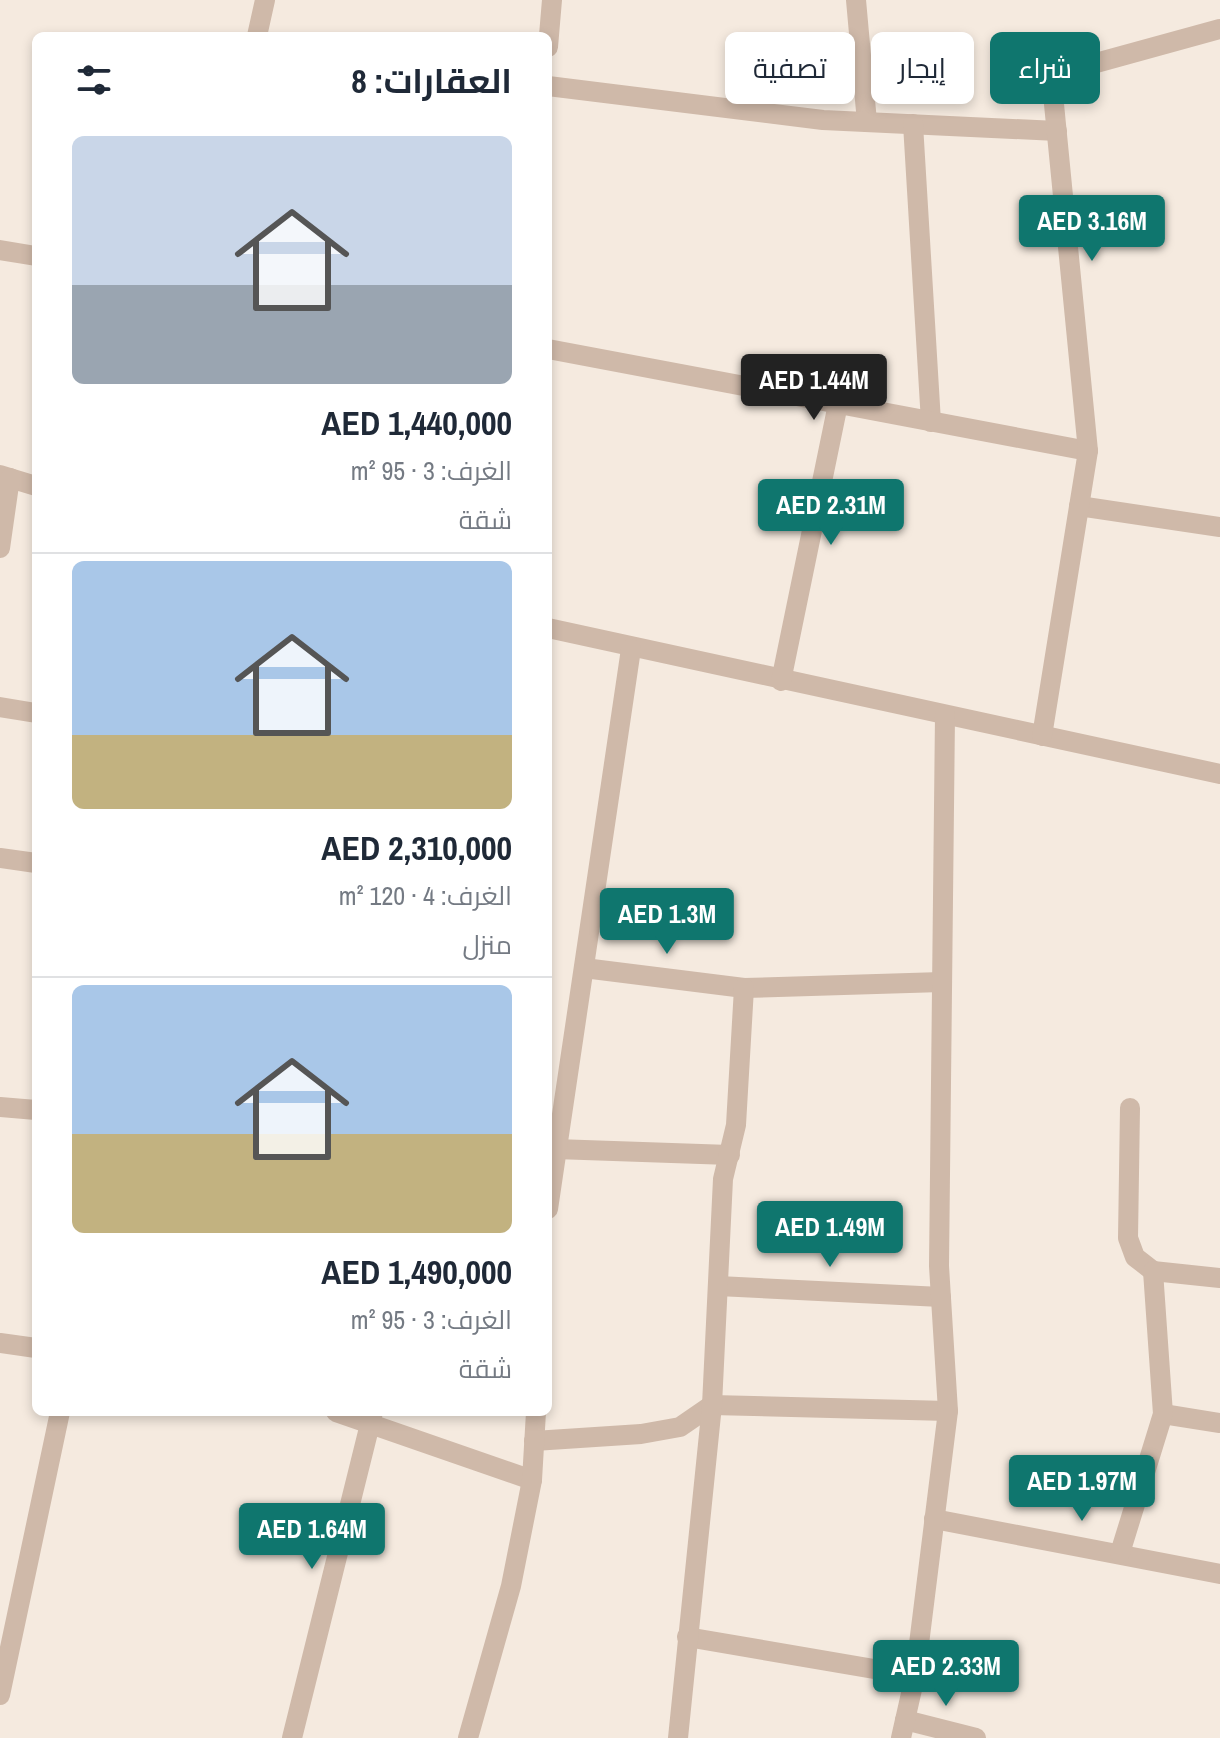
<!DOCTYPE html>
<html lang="ar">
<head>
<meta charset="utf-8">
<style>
	:root { --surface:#fff; --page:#f6f6f7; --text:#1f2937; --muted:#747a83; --line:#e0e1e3; --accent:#0f766e }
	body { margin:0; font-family:"Archivo Narrow",Cairo,sans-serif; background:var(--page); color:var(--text); direction:rtl; height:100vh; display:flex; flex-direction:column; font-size:30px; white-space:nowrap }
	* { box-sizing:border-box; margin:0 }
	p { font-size:26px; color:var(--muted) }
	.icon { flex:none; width:44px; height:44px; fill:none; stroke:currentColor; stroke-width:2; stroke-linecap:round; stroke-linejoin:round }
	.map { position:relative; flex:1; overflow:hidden; direction:ltr }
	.drawer { position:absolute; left:32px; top:32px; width:520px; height:1384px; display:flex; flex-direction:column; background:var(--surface); border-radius:12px; box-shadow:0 4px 12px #0003; direction:rtl }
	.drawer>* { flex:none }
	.banner { position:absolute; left:576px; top:32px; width:524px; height:72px; direction:rtl; display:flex; gap:16px }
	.price { position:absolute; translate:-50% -68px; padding:0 18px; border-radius:8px; background:var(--accent); color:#fff; font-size:26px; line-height:52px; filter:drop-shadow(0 2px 4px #0008) }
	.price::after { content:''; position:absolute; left:50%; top:48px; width:24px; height:18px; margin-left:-12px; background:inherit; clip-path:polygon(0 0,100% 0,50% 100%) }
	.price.selected { background:#222; color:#fff }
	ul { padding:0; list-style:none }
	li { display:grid; align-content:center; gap:16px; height:424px; padding:0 40px }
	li+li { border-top:2px solid var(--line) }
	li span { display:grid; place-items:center; height:248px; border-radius:12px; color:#555 }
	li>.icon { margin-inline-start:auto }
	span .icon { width:144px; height:144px; fill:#fffc; stroke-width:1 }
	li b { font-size:34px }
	h2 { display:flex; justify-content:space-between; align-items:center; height:96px; padding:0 40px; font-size:34px }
	.tag { padding:0 28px; border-radius:12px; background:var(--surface); box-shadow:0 4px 12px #0003; font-size:28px; line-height:72px }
	.tag.selected { background:var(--accent); color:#fff }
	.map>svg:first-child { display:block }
</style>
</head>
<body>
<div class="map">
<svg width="1220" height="1738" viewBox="0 0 1220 1738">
	<rect width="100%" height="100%" fill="#f5eadf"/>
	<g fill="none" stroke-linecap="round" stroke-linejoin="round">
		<g stroke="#cfb9a9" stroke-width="20">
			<polyline points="856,0 867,122"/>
			<polyline points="257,36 265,0"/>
			<polyline points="548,47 552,0"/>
			<polyline points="548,86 823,120 1057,131"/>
			<polyline points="913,124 931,422"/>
			<polyline points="0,250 36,256"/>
			<polyline points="548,349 1088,451"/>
			<polyline points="0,475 36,486"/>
			<polyline points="1079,506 1220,527"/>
			<polyline points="0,548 10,478"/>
			<polyline points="548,628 1220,774"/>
			<polyline points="781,681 838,404"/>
			<polyline points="0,707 36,713"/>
			<polyline points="1042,736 1088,451 1053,94 1056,74 1220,29"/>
			<polyline points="0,858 36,863"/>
			<polyline points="584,968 744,988 942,982"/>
			<polyline points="0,1107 36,1110"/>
			<polyline points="1130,1108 1128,1238 1135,1257 1153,1271"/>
			<polyline points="555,1149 730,1155"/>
			<polyline points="548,1209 631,649"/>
			<polyline points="718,1286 941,1297"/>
			<polyline points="0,1343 36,1348"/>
			<polyline points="336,1412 532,1480"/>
			<polyline points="1163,1414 1220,1423"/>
			<polyline points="534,1441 641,1434 680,1427 712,1405 948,1411"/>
			<polyline points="934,1519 1220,1574"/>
			<polyline points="1120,1553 1163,1414 1153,1271 1220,1278"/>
			<polyline points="687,1637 915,1676"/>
			<polyline points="0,1695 60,1412"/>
			<polyline points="905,1720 976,1738"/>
			<polyline points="292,1738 373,1412"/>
			<polyline points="468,1738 511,1586 532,1480 536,1412"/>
			<polyline points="678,1738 712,1405 723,1179 736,1125 744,988"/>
			<polyline points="901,1738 915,1676 948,1411 939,1266 945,715"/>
		</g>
	</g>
</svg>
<b class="price" style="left:1092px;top:263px">AED 3.16M</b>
<b class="price selected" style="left:814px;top:422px">AED 1.44M</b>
<b class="price" style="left:831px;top:547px">AED 2.31M</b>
<b class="price" style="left:667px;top:956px">AED 1.3M</b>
<b class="price" style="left:830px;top:1269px">AED 1.49M</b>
<b class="price" style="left:1082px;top:1523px">AED 1.97M</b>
<b class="price" style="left:312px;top:1571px">AED 1.64M</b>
<b class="price" style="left:946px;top:1708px">AED 2.33M</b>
<div class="banner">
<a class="tag selected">شراء</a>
<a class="tag">إيجار</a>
<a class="tag">تصفية</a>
</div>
<section class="drawer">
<h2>العقارات: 8<svg class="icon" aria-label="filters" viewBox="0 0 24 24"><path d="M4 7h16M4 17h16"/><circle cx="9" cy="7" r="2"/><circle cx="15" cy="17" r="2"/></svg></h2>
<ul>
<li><span style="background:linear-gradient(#c9d6e8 60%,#9aa5b1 0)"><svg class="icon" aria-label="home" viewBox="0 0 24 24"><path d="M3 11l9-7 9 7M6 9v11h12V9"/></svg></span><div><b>AED 1,440,000</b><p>الغرف: 3 · 95 m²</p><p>شقة</p></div></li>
<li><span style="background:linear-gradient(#a9c7e8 70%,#c2b280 0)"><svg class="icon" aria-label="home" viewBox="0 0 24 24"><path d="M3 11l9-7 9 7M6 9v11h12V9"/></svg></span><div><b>AED 2,310,000</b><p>الغرف: 4 · 120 m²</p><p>منزل</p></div></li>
<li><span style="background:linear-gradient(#a9c7e8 60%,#c2b280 0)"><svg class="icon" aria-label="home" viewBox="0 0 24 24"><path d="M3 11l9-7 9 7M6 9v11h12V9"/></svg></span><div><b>AED 1,490,000</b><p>الغرف: 3 · 95 m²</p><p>شقة</p></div></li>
</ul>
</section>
</div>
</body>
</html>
